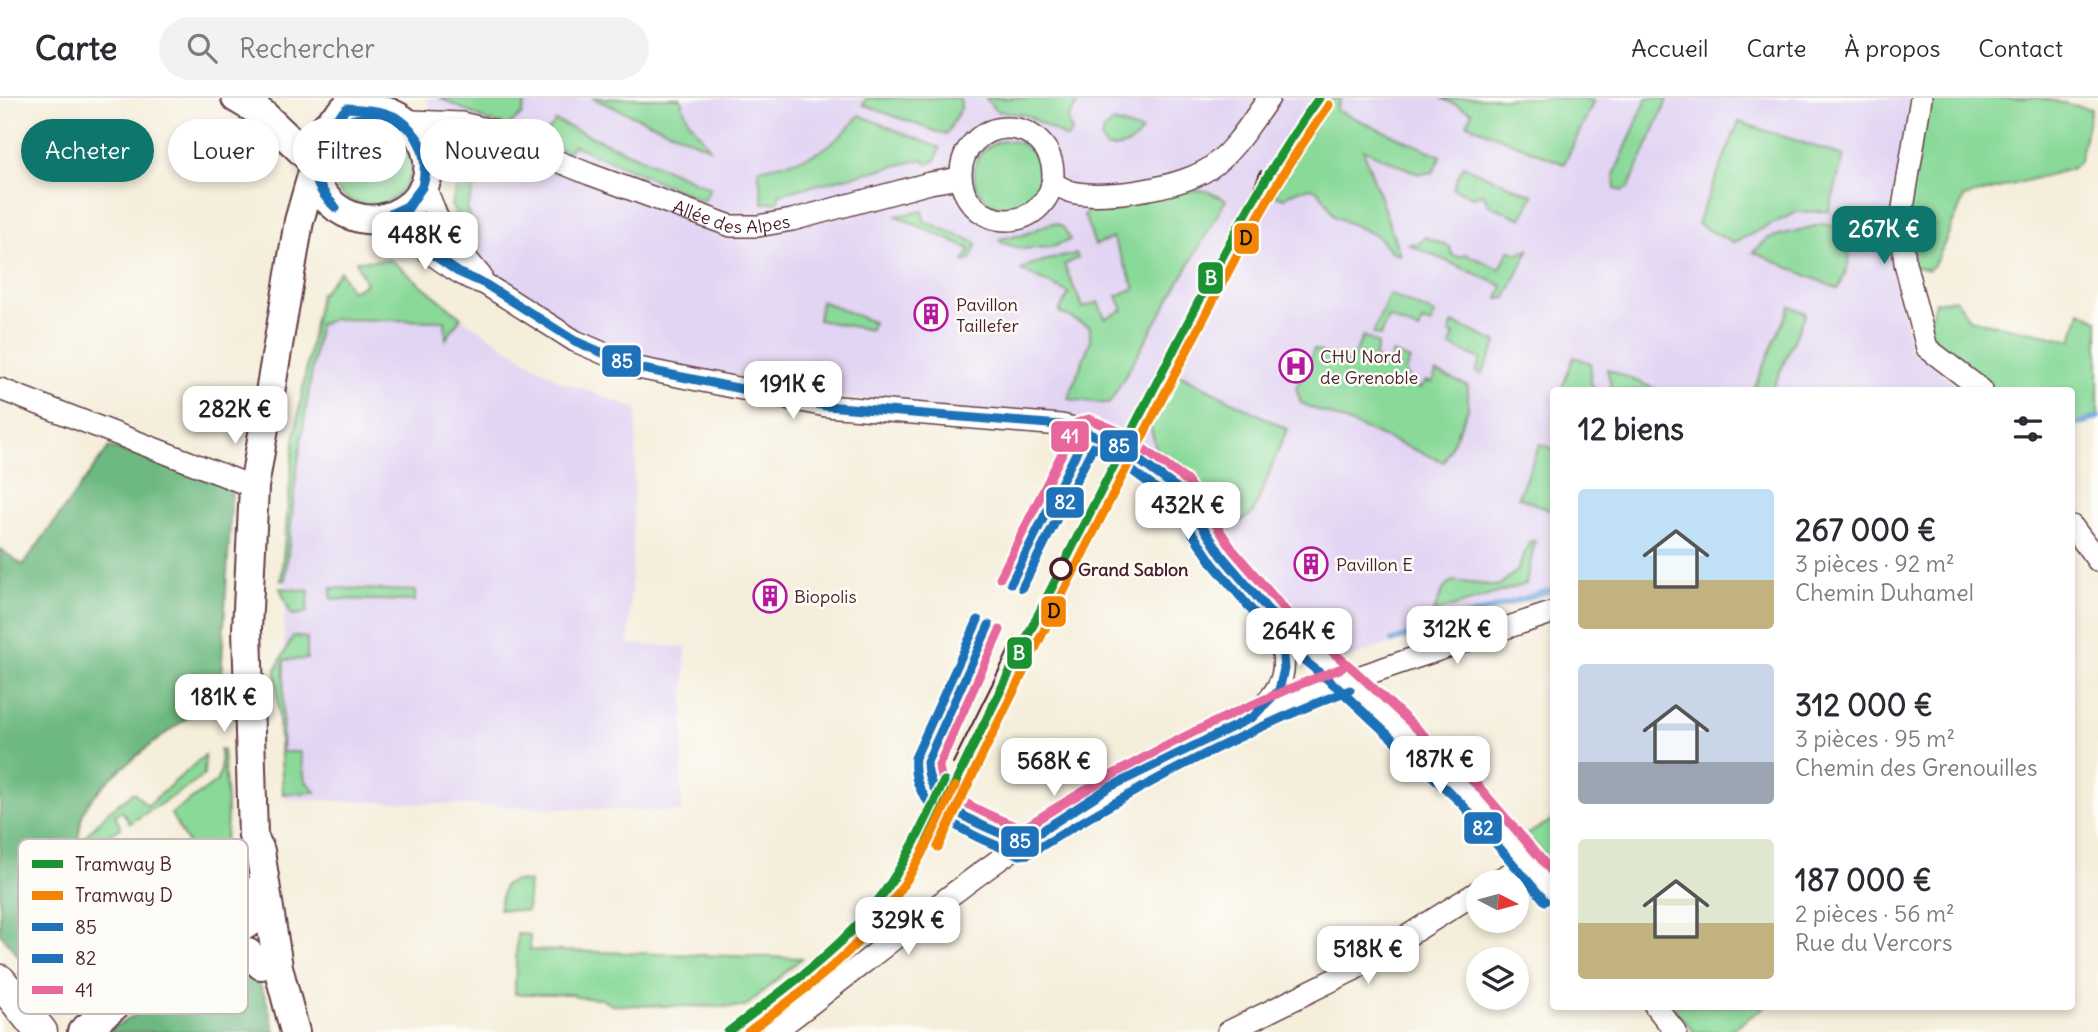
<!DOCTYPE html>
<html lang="fr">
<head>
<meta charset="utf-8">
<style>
	:root { --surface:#fff; --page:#f2f2f3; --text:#2b2b33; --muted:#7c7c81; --line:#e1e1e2; --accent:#0f766e }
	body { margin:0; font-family:Delius,sans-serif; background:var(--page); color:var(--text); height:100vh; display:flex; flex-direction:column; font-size:26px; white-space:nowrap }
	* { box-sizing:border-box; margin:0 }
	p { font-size:23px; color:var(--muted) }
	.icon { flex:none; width:38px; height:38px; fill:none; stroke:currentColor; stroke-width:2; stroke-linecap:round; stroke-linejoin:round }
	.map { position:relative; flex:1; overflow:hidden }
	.details { position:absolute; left:1550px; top:289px; width:525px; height:623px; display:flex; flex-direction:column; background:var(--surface); border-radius:7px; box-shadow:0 4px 10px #0003 }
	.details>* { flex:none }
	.guide { position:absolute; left:21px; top:21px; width:665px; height:63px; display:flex; gap:14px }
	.needle { width:46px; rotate:96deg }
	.buttons { position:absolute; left:1466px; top:772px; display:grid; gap:14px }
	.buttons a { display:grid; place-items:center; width:63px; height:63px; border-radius:50%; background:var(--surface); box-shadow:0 4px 10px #0003; font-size:35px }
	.price { position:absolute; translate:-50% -60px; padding:0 16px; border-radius:14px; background:#fff; color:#222; font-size:23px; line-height:46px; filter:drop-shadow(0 2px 4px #0008) }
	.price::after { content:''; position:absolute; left:50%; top:42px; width:21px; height:16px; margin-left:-10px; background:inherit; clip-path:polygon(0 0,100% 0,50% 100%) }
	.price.active { background:var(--accent); color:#fff }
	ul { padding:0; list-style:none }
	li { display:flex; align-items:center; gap:21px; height:175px; padding:0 28px }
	li span { display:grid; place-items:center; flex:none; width:196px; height:140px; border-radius:7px; color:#555 }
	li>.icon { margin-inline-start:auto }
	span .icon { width:84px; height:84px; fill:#fffc; stroke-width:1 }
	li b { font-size:30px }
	h2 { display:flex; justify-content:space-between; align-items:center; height:84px; padding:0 28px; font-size:30px }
	.tag { padding:0 24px; border-radius:32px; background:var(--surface); box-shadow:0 4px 10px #0003; font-size:24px; line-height:63px }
	.tag.active { background:var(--accent); color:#fff }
	header { display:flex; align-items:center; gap:42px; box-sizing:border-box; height:98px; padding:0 35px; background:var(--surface); border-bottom:2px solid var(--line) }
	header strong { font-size:33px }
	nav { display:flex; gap:38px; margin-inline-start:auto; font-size:24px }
	.search { width:490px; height:63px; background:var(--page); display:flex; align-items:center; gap:18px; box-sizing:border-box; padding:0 24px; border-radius:38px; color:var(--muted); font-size:26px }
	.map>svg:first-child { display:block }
</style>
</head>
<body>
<header>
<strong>Carte</strong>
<div class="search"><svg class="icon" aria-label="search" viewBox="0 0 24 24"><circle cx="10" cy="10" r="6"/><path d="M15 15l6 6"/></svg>Rechercher</div>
<nav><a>Accueil</a><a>Carte</a><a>À propos</a><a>Contact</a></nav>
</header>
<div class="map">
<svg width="2098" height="934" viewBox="0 0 2098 934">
	<rect width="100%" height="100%" fill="#fdfcf7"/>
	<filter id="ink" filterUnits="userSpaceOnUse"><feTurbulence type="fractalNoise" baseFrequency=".0143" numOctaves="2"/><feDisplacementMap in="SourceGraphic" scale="14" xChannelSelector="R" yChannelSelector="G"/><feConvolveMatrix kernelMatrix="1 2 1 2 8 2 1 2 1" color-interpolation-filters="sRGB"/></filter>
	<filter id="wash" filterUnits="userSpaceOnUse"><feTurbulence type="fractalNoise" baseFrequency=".00686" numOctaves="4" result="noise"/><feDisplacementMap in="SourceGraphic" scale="28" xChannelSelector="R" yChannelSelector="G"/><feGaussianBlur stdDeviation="1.57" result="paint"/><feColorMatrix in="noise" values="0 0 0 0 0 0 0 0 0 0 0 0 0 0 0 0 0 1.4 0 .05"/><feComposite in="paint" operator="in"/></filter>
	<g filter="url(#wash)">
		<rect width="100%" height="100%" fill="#f5eedb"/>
		<g fill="#e2d4f3">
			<polygon points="427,0 1909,0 1910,31 1898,120 1897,178 1910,251 1964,292 1554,292 1554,494 1444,527 1340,563 1269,505 1216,425 1156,351 1039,321 697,284 566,227 474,160 452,126 453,101 460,86 466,62 461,41 434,19"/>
			<polygon points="395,168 467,224 558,282 637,311 629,546 686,549 681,714 286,701 282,654 285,482 292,407 316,241 319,227 351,194"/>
		</g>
		<g fill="#89d999" stroke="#6a7c62" stroke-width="2">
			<polygon points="440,0 525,0 526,1 522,16 509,28 488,23"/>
			<polygon points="592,0 680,0 688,21 710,50"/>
			<polygon points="866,0 960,0 961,10 946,37 863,7"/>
			<polygon points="986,0 1080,0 1068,21 1072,36 1067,40 1026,17 996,13"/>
			<path d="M1333 0H1341L1336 12 1441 58 1433 74 1419 76 1363 51 1400 157 1393 155 1377 138 1334 118C1321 93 1314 79 1285 100L1275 97 1293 58Z"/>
			<polygon points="1441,0 1587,0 1594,3 1564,66 1467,26 1472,14"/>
			<polygon points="1647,0 1668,0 1629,89 1622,93 1615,91 1614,77"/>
			<polygon points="1926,0 2039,0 2091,11 2080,63 2071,71 1964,99 1938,160 1929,172 1912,168 1904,132"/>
			<path d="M859 17 940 50 935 63 926 66 923 61 779 96 778 104 763 105 758 71C804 62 829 57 859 17Z"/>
			<circle cx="370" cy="65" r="42"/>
			<polygon points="556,23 710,90 704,103 573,47 567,54 548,46 548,33"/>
			<path d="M1114 24 1142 33C1133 47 1124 50 1107 50L1101 42 1103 33Z"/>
			<polygon points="1739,24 1844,58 1829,113 1797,114 1733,145 1697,126"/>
			<circle cx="1007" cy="76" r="33"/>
			<polygon points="475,66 482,69 467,110 475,140 472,143 451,107 463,72"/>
			<polygon points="1463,68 1533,97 1522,121 1489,107 1483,96 1472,99 1453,90"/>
			<path d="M1191 92 1207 93 1226 102 1109 306 1068 301 1090 244V229L1059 214 1069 195 1021 172C1032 163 1060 160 1076 156L1078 160 1064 167 1083 210 1098 204 1105 220 1123 212 1117 198 1135 190 1113 140 1095 147 1084 117 1095 107 1137 104Z"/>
			<polygon points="923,113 924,123 977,145 970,162 964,164 970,151 896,118"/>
			<path d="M1051 125C1063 125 1065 132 1070 142L1052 149 1023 151 1002 145 999 141 1023 137Z"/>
			<path d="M1823 126 1842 130C1856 150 1849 170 1838 191L1753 154 1769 140Z"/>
			<polygon points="1425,139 1450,149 1452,157 1459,159 1466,156 1500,171 1509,152 1517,156 1529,151 1506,200 1498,201 1503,188 1408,146 1420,145"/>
			<polygon points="391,162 461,219 446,241 445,223 333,221 319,227 297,370 285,482 281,483 294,343 314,226 320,197 340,173 351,193 366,186 356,163"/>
			<polygon points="1389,196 1435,216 1431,226 1423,223 1419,233 1388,219 1380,238 1373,236"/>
			<polygon points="1956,201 1969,221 2072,242 2080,213 2098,222 2098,319 2072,328 2072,292 1989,292 1933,250 1928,229 1935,204"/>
			<polygon points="821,203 873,224 871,232 818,222"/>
			<polygon points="1790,208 1806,215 1772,292 1753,292"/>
			<polygon points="1453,225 1497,244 1482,276 1476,274 1481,261 1450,248 1454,237 1449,235"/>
			<polygon points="1363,238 1378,246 1374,260 1387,266 1393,255 1410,262 1405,273 1412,288 1420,290 1426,283 1432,285 1436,274 1468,288 1468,311 1444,364 1301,305 1296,290 1314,251 1350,266"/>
			<polygon points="1574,259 1591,265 1590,283 1595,292 1561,292"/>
			<polygon points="1607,271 1658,292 1612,292"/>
			<polygon points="1175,274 1287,331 1253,415 1229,431 1216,425 1156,351 1150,327"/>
			<polygon points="1540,346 1554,351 1554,414 1518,399"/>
			<polygon points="1530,443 1535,443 1526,486 1433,515 1444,490 1452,483 1498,488 1517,473"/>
			<polygon points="280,490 309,493 307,514 292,518"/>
			<polygon points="331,490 415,493 415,503 331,501"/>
			<polygon points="293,538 307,540 307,561 284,562 282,654 300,654 305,682 316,694 283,696 276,571"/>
			<path d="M220 652H223C226 700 237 753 201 791 185 807 163 820 145 834L140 827 132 833 133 837 101 863 94 855 83 865 89 872 55 906 43 890 126 822 113 800 192 753 171 716 216 684 221 672Z"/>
			<polygon points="205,657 204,677 194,685 130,725 122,713 115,717 121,730 88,749 84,740 109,713 134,694 147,708"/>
			<polygon points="1554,721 1554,769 1526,737"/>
			<polygon points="515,783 529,784 527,813 499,811 504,787"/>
			<polygon points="517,836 530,837 530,852 802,860 745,909 611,907 602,901 576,899 573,896 515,896"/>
			<polygon points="1672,908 1766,908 1728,934 1694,934"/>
		</g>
		<g fill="#6eb981" stroke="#5c6c56" stroke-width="2">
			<path d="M109 349 232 389 220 599C187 619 102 678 85 711 80 719 80 733 78 743L126 822 43 890 0 835V451L23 467Z"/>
			<path d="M224 864C265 874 264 897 275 934H103C149 915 176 880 224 864Z"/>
		</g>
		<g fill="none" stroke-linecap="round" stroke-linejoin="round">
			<g stroke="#72a2dc" stroke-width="6">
				<polyline points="2072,328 2098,319"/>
				<polyline points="1392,543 1554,491"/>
			</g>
		</g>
	</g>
	<g filter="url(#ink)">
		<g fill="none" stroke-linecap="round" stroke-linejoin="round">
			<defs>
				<g id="street">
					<polyline points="1921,0 1901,122 1905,165 1927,250 1982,292"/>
					<path id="s1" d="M412 23 461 25 491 32 510 44 589 76 731 128H758L792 122 930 85 960 80"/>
					<circle cx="1007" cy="76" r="46"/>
					<path d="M427 74C453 52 475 45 508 44"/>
					<path d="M1052 85C1059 88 1065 92 1072 94 1106 102 1187 89 1214 67 1238 48 1251 24 1269 0"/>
					<polyline points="424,86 442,131 481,178"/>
					<path d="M381 121C415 139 449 176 485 186L575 243 638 270 826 308 1061 327 1087 333 1114 344 1178 391 1222 458 1280 526 1346 581 1470 697 1554 795"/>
					<polyline points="0,291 254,389"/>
					<polyline points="2072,428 2098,463"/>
					<path d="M1259 613C1291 579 1284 570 1280 526"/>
					<polyline points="1495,784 1527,766"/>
					<polyline points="1655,908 1676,934"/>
					<path d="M774 934C883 852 989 760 1107 691 1246 608 1402 565 1554 514"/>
					<polyline points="1228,934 1353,872 1479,793"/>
				</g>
				<g id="secondary">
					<polyline points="236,0 263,16 313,64"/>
					<path d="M347 10C428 0 458 89 393 117 348 136 298 90 316 44 323 24 343 17 353 0"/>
					<polyline points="212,845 248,855 261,867"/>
					<polyline points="177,859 212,845 254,822 265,790"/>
					<path d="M82 934C111 910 143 887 170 861 199 834 225 799 265 790"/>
					<polyline points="295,934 278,869 260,753 253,738 247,531 254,389 299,123 313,74"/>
				</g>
				<polyline id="primary" points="0,883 41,934"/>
			</defs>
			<use href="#street" stroke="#643e45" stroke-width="24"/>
			<use href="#secondary" stroke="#643e45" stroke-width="32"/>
			<use href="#primary" stroke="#643e45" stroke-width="35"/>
			<use href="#street" stroke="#fff" stroke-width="21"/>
			<use href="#secondary" stroke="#fff" stroke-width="28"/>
			<use href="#primary" stroke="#fff" stroke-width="32"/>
			<g stroke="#4a1f2b" stroke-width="2">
				<polyline points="1227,152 1261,73"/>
				<polyline points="953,665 1015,540"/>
				<polyline points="860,839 892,803 927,744"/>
			</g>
			<defs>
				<g id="bus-1">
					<path d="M411 32C427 49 431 67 422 89"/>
					<path d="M411 32C425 51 427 66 422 89"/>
					<path d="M323 34C309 64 314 86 336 110"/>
					<path d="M323 34C306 60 312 90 336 110"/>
					<path d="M323 34 347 10C369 12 397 12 411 32"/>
					<path d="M323 34C350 17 384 12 411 32"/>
					<polyline points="379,121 407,112 422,89"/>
					<polyline points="379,121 407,108 422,89"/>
					<path d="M381 121 458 174 485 186 575 243 638 270 826 308 1061 327 1114 344 1178 391 1222 458 1280 526 1284 571 1279 592 1253 619 1108 690 1023 745C986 728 927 712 927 664L989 527"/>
					<polyline points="1011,485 1087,333"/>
				</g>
				<g id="bus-2">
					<polyline points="1022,490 1093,349 1108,355 1169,400 1213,466 1271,535 1338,590 1461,705 1545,803"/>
					<path d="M978 522 915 660C909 716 978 740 1020 757L1029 756C1132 692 1236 635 1350 592"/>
				</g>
				<g id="bus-3">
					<polyline points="1000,480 1077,325 1089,321 1120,334 1187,383 1232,451 1289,517 1354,572 1478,688 1554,776"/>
					<path d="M1000 532 939 667C940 703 994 718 1022 731 1124 666 1229 612 1342 570"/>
				</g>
			</defs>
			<use href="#bus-1" stroke="#fdfcf7" stroke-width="14"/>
			<use href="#bus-2" stroke="#fdfcf7" stroke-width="14"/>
			<use href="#bus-3" stroke="#fdfcf7" stroke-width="14"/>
			<use href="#bus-1" stroke="#1f72b9" stroke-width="9"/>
			<use href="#bus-2" stroke="#1f72b9" stroke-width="9"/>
			<use href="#bus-3" stroke="#e7679c" stroke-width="9"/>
			<defs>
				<g id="tram-1">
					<path d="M927 744C1000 591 1076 440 1154 290 1206 191 1253 91 1319 0"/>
					<path d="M728 934C783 892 842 852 883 796 908 761 926 721 944 683"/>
				</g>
				<g id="tram-2">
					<path d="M938 749C1011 596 1088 444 1166 293 1217 196 1264 97 1329 7"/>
					<path d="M748 934C801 895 856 855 894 801 919 766 936 727 955 688"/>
				</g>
			</defs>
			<use href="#tram-1" stroke="#fdfcf7" stroke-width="14"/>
			<use href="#tram-2" stroke="#fdfcf7" stroke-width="14"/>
			<use href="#tram-1" stroke="#1b9232" stroke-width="9"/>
			<use href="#tram-2" stroke="#f48504" stroke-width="9"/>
		</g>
	</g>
	<defs>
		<symbol id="building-ring" viewBox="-11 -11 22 22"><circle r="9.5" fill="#fdfcf7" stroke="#b5179e" stroke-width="1.5"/><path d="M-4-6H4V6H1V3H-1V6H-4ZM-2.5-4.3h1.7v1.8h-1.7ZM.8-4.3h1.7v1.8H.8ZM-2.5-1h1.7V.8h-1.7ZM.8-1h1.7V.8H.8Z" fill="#b5179e"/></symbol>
		<symbol id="hospital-ring" viewBox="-11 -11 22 22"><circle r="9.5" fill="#fdfcf7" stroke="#b5179e" stroke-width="1.5"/><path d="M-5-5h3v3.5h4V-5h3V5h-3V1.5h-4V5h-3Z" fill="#b5179e"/></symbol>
	</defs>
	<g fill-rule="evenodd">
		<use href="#building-ring" x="912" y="197" width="38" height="38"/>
		<use href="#hospital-ring" x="1277" y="249" width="38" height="38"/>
		<use href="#building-ring" x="1292" y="447" width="38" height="38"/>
		<use href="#building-ring" x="751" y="479" width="38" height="38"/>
	</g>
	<circle fill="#fdfcf7" stroke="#4a1f2b" stroke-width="3.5" cx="1061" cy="471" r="10"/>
	<g text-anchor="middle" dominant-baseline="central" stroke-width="5" stroke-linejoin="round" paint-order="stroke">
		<g font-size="18" fill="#4a1f2b" stroke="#fdfcf7">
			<text stroke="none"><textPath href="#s1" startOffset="338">Allée des Alpes</textPath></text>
		</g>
		<g font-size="18" fill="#4a1f2b" stroke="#fdfcf7" text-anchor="start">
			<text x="956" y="206">Pavillon<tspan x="956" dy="21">Taillefer</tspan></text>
			<text x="1320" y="258">CHU Nord<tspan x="1320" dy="21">de Grenoble</tspan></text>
			<text x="1336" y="466">Pavillon E</text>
			<text x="794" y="498">Biopolis</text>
		</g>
		<g font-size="18" font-weight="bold" fill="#4a1f2b" stroke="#fdfcf7" text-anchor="start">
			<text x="1078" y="471">Grand Sablon</text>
		</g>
	</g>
	<rect x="18" y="741" width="230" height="175" rx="10" fill="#fdfcf7" stroke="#c7baba" stroke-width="2"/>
	<rect x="32" y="762" width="31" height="8" fill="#1b9232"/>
	<rect x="32" y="793" width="31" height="9" fill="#f48504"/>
	<rect x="32" y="825" width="31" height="8" fill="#1f72b9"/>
	<rect x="32" y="856" width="31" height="9" fill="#1f72b9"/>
	<rect x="32" y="888" width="31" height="8" fill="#e7679c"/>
	<g font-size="19" fill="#4a1f2b">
		<text x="75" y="773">Tramway B</text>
		<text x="75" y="804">Tramway D</text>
		<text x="75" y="836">85</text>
		<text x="75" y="867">82</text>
		<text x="75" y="899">41</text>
	</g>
	<g stroke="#fdfcf7" stroke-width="2.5">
		<rect x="1233" y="124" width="27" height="33" rx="7" fill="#f48504"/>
		<rect x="1197" y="163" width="27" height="34" rx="7" fill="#1b9232"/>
		<rect x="601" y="246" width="41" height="34" rx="7" fill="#1f72b9"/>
		<rect x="1050" y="322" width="40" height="33" rx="7" fill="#e7679c"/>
		<rect x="1099" y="331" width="40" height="34" rx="7" fill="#1f72b9"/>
		<rect x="1045" y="388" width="40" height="33" rx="7" fill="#1f72b9"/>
		<rect x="1040" y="497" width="27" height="33" rx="7" fill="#f48504"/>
		<rect x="1006" y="538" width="27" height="34" rx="7" fill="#1b9232"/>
		<rect x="1463" y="713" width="40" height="34" rx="7" fill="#1f72b9"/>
		<rect x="1000" y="727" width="40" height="33" rx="7" fill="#1f72b9"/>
	</g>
	<g font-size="19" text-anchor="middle" font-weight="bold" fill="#fff">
		<text x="1211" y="187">B</text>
		<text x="622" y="270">85</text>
		<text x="1070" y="345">41</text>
		<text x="1119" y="355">85</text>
		<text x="1065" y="411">82</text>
		<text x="1019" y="562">B</text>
		<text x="1483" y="737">82</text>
		<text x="1020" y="750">85</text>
	</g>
	<g font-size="19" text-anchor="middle" font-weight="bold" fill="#111">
		<text x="1246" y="147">D</text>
		<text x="1054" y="520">D</text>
	</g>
</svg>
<div class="buttons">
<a><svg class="needle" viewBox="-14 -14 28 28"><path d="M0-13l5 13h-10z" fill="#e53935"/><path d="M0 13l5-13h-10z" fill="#7c7c81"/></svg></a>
<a><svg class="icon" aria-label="layers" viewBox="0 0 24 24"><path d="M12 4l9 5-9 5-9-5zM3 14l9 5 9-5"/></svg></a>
</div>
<b class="price active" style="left:1884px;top:168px">267K €</b>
<b class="price" style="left:425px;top:174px">448K €</b>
<b class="price" style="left:793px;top:323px">191K €</b>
<b class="price" style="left:235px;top:348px">282K €</b>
<b class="price" style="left:1188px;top:444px">432K €</b>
<b class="price" style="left:1457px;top:568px">312K €</b>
<b class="price" style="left:1299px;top:570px">264K €</b>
<b class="price" style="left:224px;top:636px">181K €</b>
<b class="price" style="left:1440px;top:698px">187K €</b>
<b class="price" style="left:1054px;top:700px">568K €</b>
<b class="price" style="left:908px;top:859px">329K €</b>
<b class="price" style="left:1368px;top:888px">518K €</b>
<div class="guide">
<a class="tag active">Acheter</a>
<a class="tag">Louer</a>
<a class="tag">Filtres</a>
<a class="tag">Nouveau</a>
</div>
<section class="details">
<h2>12 biens<svg class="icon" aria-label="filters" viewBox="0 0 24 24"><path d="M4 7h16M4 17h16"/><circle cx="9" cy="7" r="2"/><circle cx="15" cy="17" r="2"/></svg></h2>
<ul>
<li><span style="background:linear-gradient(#bfe0f5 65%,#c2b280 0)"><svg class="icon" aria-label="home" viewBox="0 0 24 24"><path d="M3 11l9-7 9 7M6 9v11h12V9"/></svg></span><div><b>267 000 €</b><p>3 pièces · 92 m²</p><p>Chemin Duhamel</p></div></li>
<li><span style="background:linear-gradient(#c9d6e8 70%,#9aa5b1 0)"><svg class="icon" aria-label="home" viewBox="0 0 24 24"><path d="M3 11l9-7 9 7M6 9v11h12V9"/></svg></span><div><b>312 000 €</b><p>3 pièces · 95 m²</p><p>Chemin des Grenouilles</p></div></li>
<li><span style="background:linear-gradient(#dfe7d0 60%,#c2b280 0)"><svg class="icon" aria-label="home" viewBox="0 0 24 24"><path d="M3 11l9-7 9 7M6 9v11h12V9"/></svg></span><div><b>187 000 €</b><p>2 pièces · 56 m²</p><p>Rue du Vercors</p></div></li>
</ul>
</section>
</div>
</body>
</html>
